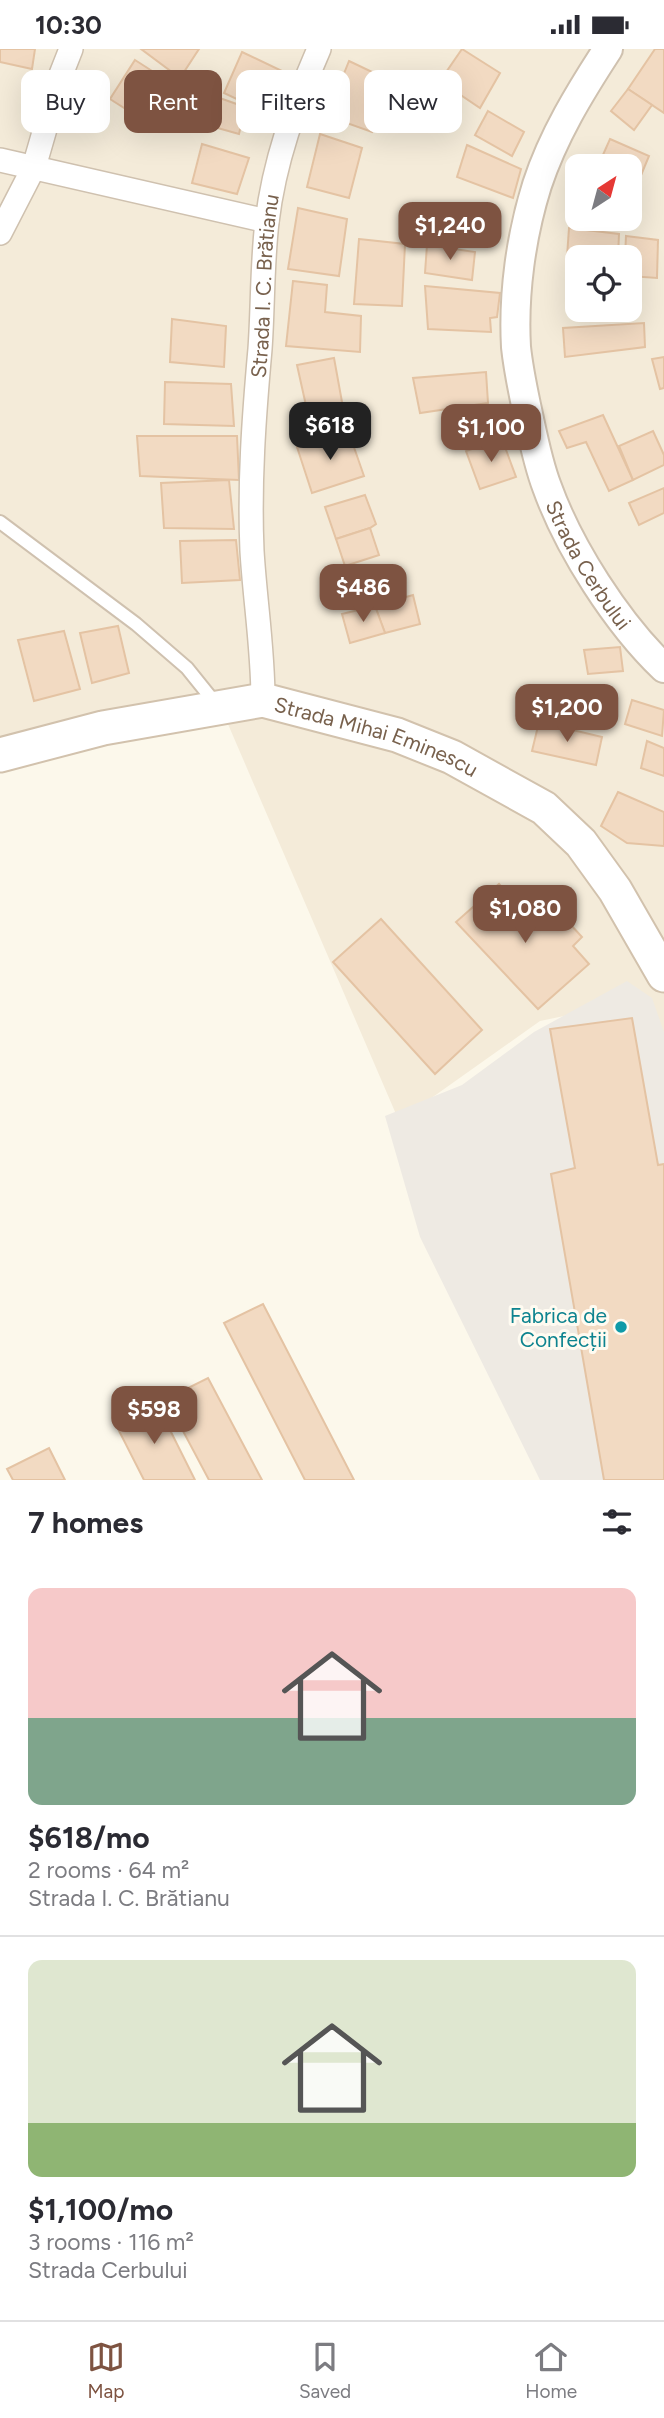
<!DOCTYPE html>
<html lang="en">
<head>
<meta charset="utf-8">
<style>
	:root { --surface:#fff; --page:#f7f7f7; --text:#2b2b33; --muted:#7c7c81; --line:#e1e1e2; --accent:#7e5341 }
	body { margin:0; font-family:Figtree,sans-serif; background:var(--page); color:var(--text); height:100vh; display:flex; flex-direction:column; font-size:26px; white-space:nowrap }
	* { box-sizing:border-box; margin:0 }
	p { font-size:23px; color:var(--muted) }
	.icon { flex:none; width:38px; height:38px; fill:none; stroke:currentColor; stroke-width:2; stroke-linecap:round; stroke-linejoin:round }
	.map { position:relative; height:1431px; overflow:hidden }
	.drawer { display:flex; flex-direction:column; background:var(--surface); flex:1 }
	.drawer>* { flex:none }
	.top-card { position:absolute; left:21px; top:21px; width:623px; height:63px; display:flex; gap:14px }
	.needle { width:46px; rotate:36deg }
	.tools { position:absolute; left:565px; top:105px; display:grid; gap:14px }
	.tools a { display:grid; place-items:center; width:77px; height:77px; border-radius:14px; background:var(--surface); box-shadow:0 7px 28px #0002; font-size:35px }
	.price { position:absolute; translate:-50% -60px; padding:0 16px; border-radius:14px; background:var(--accent); color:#fff; font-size:23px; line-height:46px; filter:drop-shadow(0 2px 4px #0008) }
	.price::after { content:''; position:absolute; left:50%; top:42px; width:21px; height:16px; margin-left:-10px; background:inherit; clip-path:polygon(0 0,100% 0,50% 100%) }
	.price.active { background:#222; color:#fff }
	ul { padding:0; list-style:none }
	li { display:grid; align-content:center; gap:14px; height:371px; padding:0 28px }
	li+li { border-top:2px solid var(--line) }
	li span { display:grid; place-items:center; height:217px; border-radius:14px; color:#555 }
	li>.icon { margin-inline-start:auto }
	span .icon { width:126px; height:126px; fill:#fffc; stroke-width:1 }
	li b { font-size:30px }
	h2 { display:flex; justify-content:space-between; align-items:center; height:84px; padding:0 28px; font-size:30px }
	.pill { padding:0 24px; border-radius:14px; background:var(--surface); box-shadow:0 7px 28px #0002; font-size:24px; line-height:63px }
	.pill.active { background:var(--accent); color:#fff }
	.status { display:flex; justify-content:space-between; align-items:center; height:49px; padding:0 35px; background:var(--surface); direction:ltr }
	.status svg { height:19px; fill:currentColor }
	.tab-bar { display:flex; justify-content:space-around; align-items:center; height:98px; border-top:2px solid var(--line); background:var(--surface); font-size:19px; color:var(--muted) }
	.tab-bar a { display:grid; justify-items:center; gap:4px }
	.tab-bar .active { color:var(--accent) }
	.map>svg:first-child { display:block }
</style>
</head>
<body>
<div class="status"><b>10:30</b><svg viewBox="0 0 49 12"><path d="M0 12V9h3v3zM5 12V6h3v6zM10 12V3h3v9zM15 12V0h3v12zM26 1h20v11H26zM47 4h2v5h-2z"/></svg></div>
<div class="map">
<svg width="664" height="1431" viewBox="0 0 664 1431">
	<rect width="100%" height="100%" fill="#fcf8eb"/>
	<path fill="#f4ebd9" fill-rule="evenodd" d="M0 0H664V1028L636 952 540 972 399 1072 215 645 0 700ZM578 117H630V170H578ZM578 208H630V261H578Z"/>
	<polygon fill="#eeeae3" points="627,932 652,949 664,983 664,1431 540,1431 420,1188 385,1067 462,1036 534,983"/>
	<g fill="#f2dac2" stroke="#e4c3a3" stroke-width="2">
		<polygon points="0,0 35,0 32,20 0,13"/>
		<polygon points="141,0 199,0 180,29"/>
		<polygon points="462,0 500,24 480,59 440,32"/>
		<polygon points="655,0 664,0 664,64 628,40"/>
		<polygon points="242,3 282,22 264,63 224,44"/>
		<polygon points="135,11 177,38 154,78 110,50"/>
		<polygon points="349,12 389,31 372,83 327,67"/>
		<polygon points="628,40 652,56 634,81 611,62"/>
		<polygon points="214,47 245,58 239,85 207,76"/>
		<polygon points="488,62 524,83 512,107 475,86"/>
		<polygon points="320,85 362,99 349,149 307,138"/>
		<polygon points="610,90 649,107 637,136 630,133 630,117 598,117"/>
		<polygon points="202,95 249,109 237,145 192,134"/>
		<polygon points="467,96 521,120 513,149 457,128"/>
		<polygon points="298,159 347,170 339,227 288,220"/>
		<polygon points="569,179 619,185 618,208 567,208"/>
		<polygon points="626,187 658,191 657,229 630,227 630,208 625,208"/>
		<polygon points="359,190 405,195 402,257 354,255"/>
		<polygon points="427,196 475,203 472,231 425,224"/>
		<polygon points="567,226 578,228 578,251 566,249"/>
		<polygon points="293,232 327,236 325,263 361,267 360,303 286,297"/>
		<polygon points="425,237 500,244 497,268 490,269 491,283 428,280"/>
		<polygon points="172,270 226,277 224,318 170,313"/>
		<polygon points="644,274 645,298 565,308 563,279"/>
		<polygon points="664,308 664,339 660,340 652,310"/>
		<polygon points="334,309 344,364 309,370 297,316"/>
		<polygon points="486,323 488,354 420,364 413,329"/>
		<polygon points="165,333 231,335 234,377 164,375"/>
		<polygon points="603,366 633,431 609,442 586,393 567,399 559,382"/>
		<polygon points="653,382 664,406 664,416 633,431 619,397"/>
		<polygon points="349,384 364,427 312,444 297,398"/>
		<polygon points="137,387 237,387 239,431 140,427"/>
		<polygon points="502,390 516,428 480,440 466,402"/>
		<polygon points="229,431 234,480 164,479 161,434"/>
		<polygon points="664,439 664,464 639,476 629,454"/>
		<polygon points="365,446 376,475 370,479 336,490 325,458"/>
		<polygon points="370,479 379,506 345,517 336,490"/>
		<polygon points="236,491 240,531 182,534 180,492"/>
		<polygon points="413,546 420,575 385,584 375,557"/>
		<polygon points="375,557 385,584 350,594 342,565"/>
		<polygon points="118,577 129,624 92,634 80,584"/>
		<polygon points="64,582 80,640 34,652 18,591"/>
		<polygon points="620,598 623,622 588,625 584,601"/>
		<polygon points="632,651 664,661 662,687 625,675"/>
		<polygon points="539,673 602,688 596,716 532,702"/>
		<polygon points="647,692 664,699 664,727 641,719"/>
		<polygon points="618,743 664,763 664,797 627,794 601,777"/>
		<polygon points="499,835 539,879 558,862 582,888 573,897 589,915 538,960 456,873"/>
		<polygon points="381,870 482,981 435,1025 333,913"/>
		<polygon points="632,969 658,1116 664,1115 664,1431 604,1431 551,1125 575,1119 550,980"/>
		<polygon points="263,1255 354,1431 305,1431 224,1274"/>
		<polygon points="208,1329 262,1431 209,1431 166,1350"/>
		<polygon points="156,1353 195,1431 144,1431 115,1374"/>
		<polygon points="49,1399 65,1431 13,1431 7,1420"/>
	</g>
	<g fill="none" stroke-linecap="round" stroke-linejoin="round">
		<defs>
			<polyline id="service" points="0,473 136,575 187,619 216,655"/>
			<g id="minor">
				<polyline points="0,111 267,172"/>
				<polyline points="0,184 34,118 60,28 71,0"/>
				<path id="s1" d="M263 651C263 600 255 552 252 502 249 434 254 367 260 300 263 258 262 215 267 173 274 113 295 55 319 0"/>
			</g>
			<g id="tertiary">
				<path id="s2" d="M608 0C580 43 553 87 537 136 521 187 513 245 516 298 518 317 522 337 526 356 532 383 537 412 547 438 569 499 617 574 664 619"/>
			</g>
			<g id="secondary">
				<path id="s3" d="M0 706 103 679 263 651 397 686 452 708 544 759 581 794 615 841 664 926"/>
			</g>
		</defs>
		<use href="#service" stroke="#cfc1af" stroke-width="16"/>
		<use href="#minor" stroke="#cfc1af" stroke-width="26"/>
		<use href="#tertiary" stroke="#cfc1af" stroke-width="32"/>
		<use href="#secondary" stroke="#d2c2ad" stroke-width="37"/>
		<use href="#service" stroke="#fff" stroke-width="12"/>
		<use href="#minor" stroke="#fff" stroke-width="23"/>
		<use href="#tertiary" stroke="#fff" stroke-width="28"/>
		<use href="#secondary" stroke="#fff" stroke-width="33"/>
	</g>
	<circle fill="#0f9aa8" stroke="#fffbf1" stroke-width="2.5" cx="621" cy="1278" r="7"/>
	<g text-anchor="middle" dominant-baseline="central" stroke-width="6" stroke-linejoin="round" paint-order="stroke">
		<g font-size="21" fill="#78614d" stroke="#fffbf1">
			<text stroke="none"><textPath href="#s1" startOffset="415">Strada I. C. Brătianu</textPath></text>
			<text stroke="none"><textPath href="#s2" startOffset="550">Strada Cerbului</textPath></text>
			<text stroke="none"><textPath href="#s3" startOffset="388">Strada Mihai Eminescu</textPath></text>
		</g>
		<g font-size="21" fill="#0d838f" stroke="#fffbf1" text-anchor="end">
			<text x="607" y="1266">Fabrica de<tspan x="607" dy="24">Confecții</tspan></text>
		</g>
	</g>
</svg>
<div class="tools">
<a><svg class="needle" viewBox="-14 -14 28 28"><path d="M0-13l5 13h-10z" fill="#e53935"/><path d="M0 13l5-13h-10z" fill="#7c7c81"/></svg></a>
<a><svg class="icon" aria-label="locate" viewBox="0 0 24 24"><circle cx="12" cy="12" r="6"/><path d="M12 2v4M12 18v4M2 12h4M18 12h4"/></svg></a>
</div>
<b class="price" style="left:450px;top:213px">$1,240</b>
<b class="price active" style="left:330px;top:413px">$618</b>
<b class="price" style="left:491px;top:415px">$1,100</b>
<b class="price" style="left:363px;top:575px">$486</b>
<b class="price" style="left:567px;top:695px">$1,200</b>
<b class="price" style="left:525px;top:896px">$1,080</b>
<b class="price" style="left:154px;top:1397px">$598</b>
<div class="top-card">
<a class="pill">Buy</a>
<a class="pill active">Rent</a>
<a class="pill">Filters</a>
<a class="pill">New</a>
</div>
</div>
<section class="drawer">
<h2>7 homes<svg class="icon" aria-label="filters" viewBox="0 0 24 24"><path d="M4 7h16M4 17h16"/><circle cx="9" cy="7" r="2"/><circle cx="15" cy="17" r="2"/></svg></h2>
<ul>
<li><span style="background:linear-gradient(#f6c9c9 60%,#7fa58c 0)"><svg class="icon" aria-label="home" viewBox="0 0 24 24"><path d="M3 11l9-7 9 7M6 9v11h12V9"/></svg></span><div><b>$618/mo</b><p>2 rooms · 64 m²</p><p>Strada I. C. Brătianu</p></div></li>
<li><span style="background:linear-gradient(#dfe7d0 75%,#8fb573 0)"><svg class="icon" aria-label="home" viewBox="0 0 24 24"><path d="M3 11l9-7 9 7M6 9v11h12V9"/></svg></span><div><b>$1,100/mo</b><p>3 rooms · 116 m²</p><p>Strada Cerbului</p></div></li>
</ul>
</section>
<nav class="tab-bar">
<a class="active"><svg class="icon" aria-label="map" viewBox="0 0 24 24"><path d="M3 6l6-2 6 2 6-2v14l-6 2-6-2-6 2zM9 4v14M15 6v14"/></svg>Map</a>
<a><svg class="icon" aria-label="saved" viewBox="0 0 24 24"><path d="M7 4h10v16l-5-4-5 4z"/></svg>Saved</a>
<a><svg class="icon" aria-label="home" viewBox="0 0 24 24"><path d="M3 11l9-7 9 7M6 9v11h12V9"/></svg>Home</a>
</nav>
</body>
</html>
